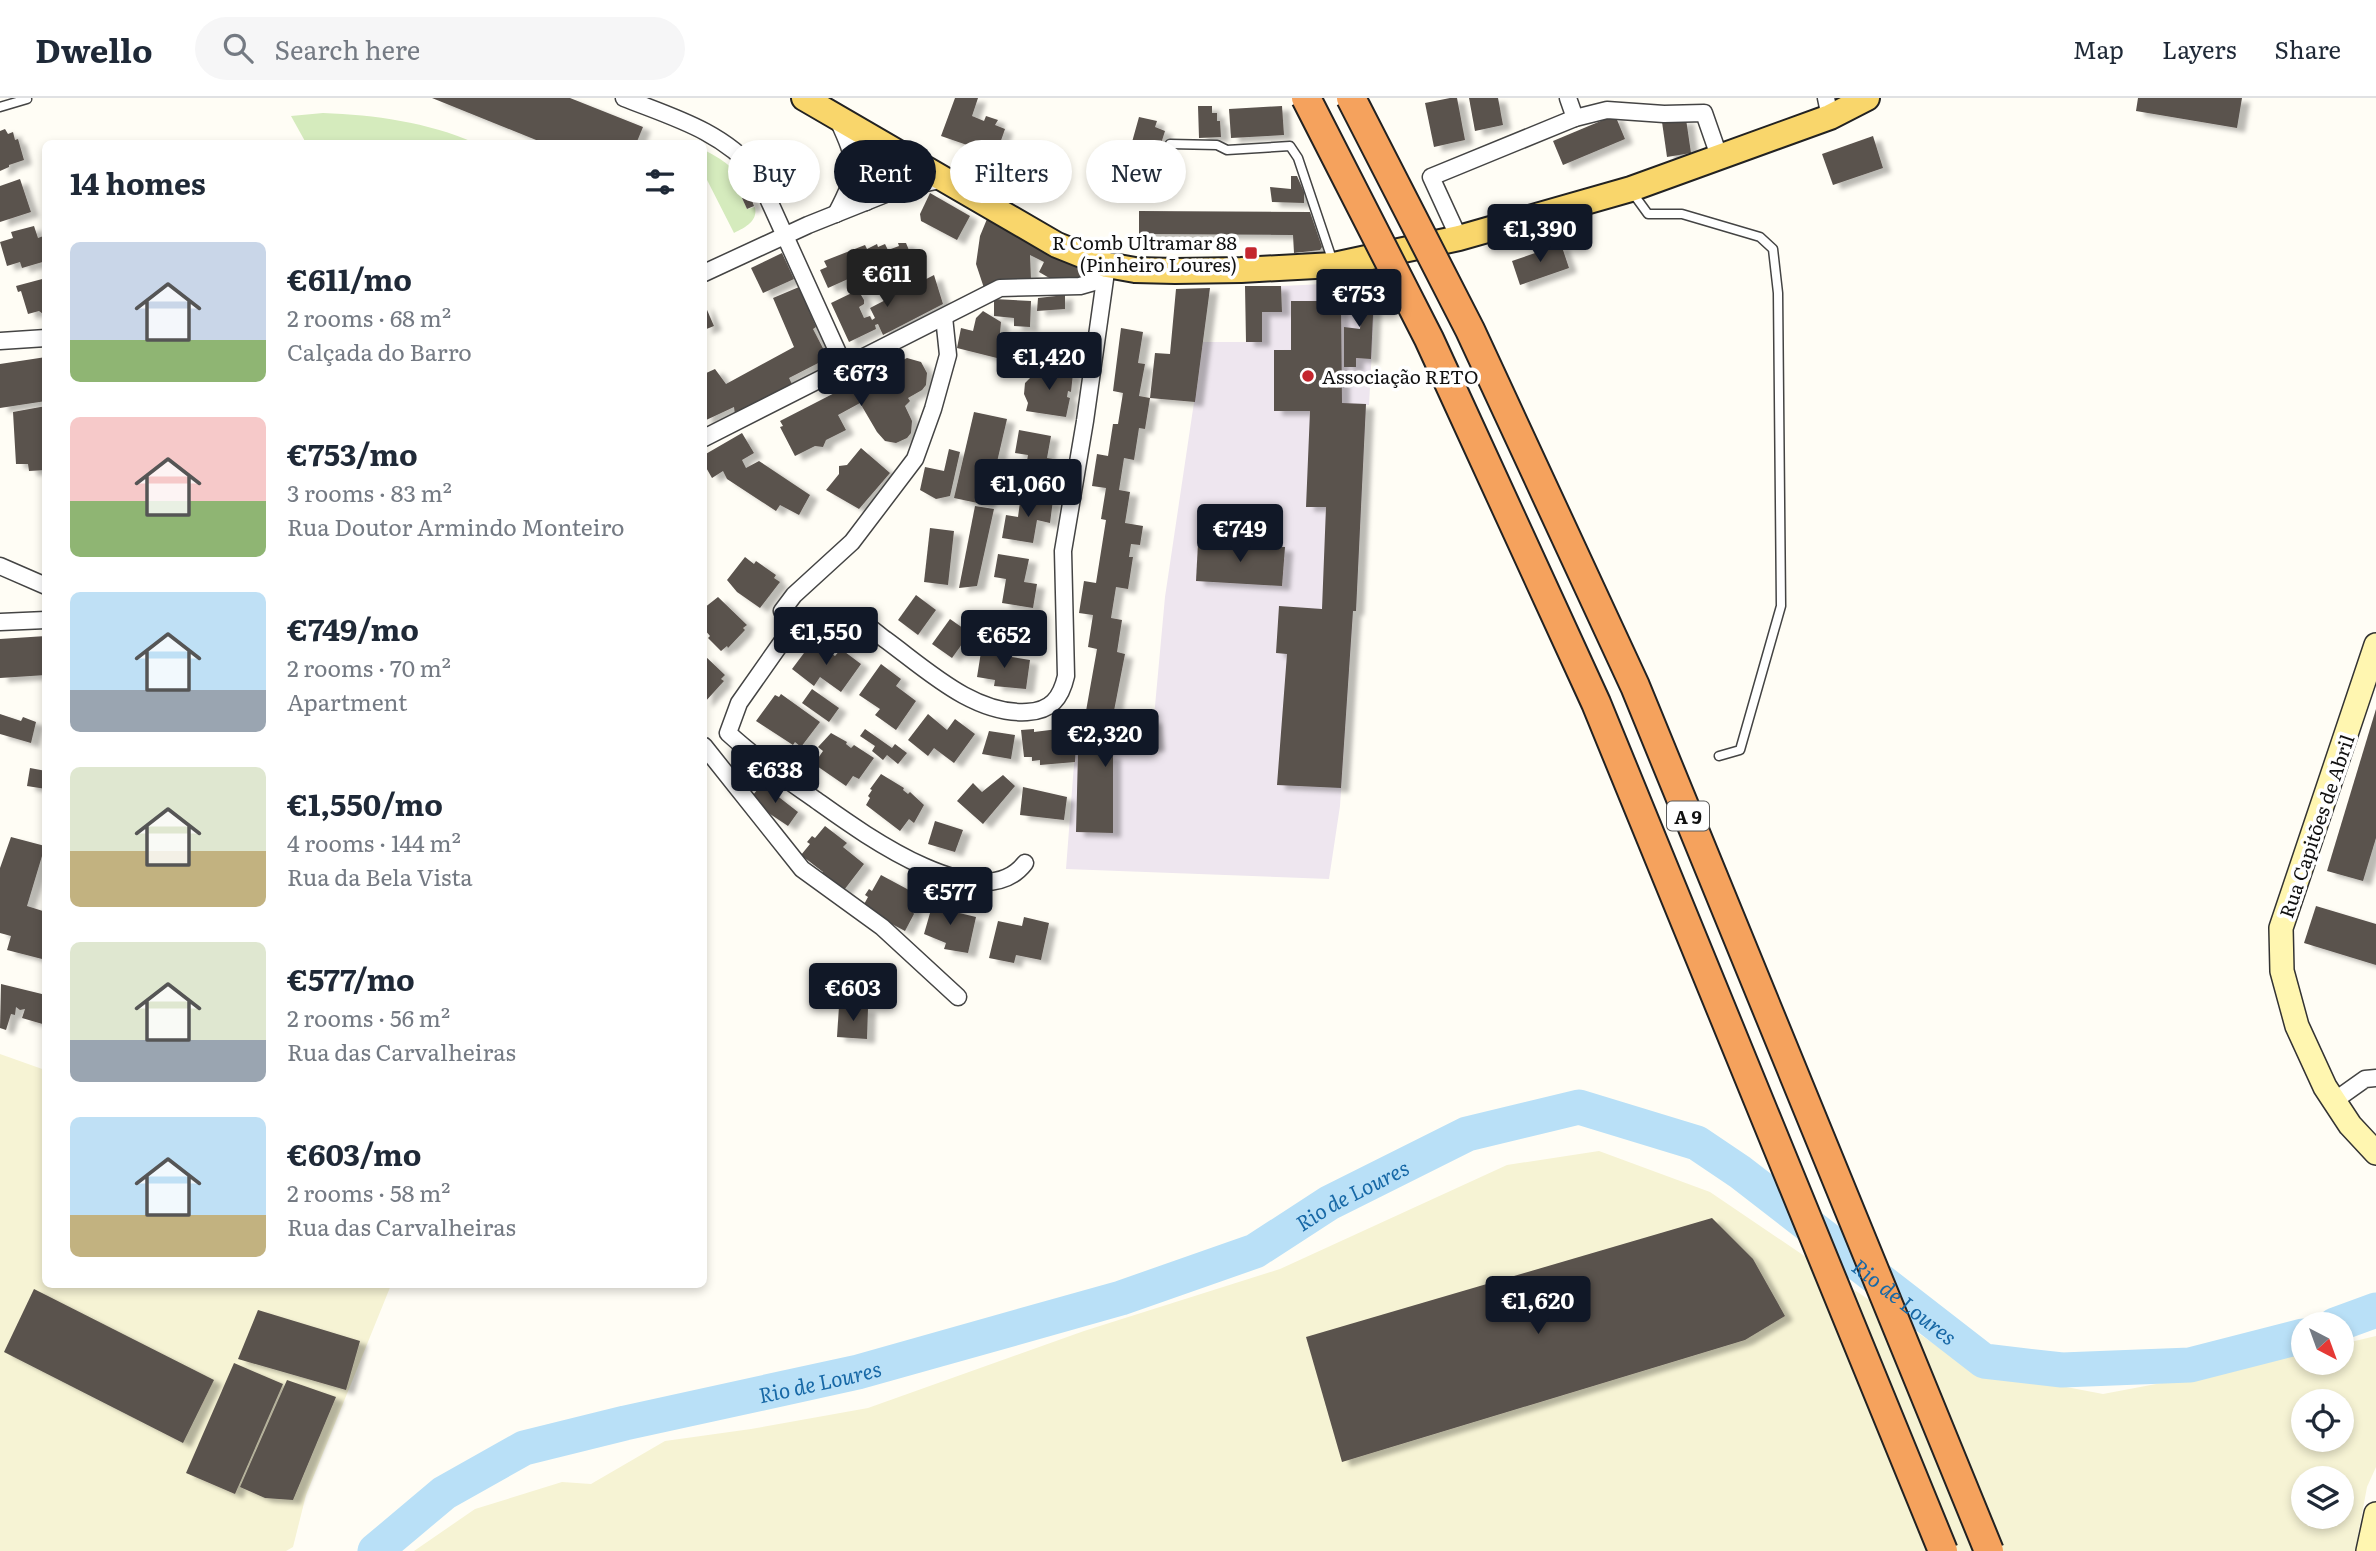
<!DOCTYPE html>
<html lang="en">
<head>
<meta charset="utf-8">
<style>
	:root { --surface:#fff; --page:#f6f6f7; --text:#1f2937; --muted:#747a83; --line:#e0e1e3; --accent:#111827 }
	body { margin:0; font-family:Literata,serif; background:var(--page); color:var(--text); height:100vh; display:flex; flex-direction:column; font-size:26px; white-space:nowrap }
	* { box-sizing:border-box; margin:0 }
	p { font-size:23px; color:var(--muted) }
	.icon { flex:none; width:38px; height:38px; fill:none; stroke:currentColor; stroke-width:2; stroke-linecap:round; stroke-linejoin:round }
	.map { position:relative; flex:1; overflow:hidden }
	.details { position:absolute; left:42px; top:42px; width:665px; height:1148px; display:flex; flex-direction:column; background:var(--surface); border-radius:10px; box-shadow:0 4px 10px #0003 }
	.details>* { flex:none }
	.banner { position:absolute; left:728px; top:42px; width:665px; height:63px; display:flex; gap:14px }
	.needle { width:46px; rotate:139deg }
	.controls { position:absolute; left:2291px; top:1214px; display:grid; gap:14px }
	.controls a { display:grid; place-items:center; width:63px; height:63px; border-radius:50%; background:var(--surface); box-shadow:0 4px 10px #0003; font-size:35px }
	.price { position:absolute; translate:-50% -60px; padding:0 16px; border-radius:7px; background:var(--accent); color:#fff; font-size:23px; line-height:46px; filter:drop-shadow(0 2px 4px #0008) }
	.price::after { content:''; position:absolute; left:50%; top:42px; width:21px; height:16px; margin-left:-10px; background:inherit; clip-path:polygon(0 0,100% 0,50% 100%) }
	.price.on { background:#222; color:#fff }
	ul { padding:0; list-style:none }
	li { display:flex; align-items:center; gap:21px; height:175px; padding:0 28px }
	li span { display:grid; place-items:center; flex:none; width:196px; height:140px; border-radius:10px; color:#555 }
	li>.icon { margin-inline-start:auto }
	span .icon { width:84px; height:84px; fill:#fffc; stroke-width:1 }
	li b { font-size:30px }
	h2 { display:flex; justify-content:space-between; align-items:center; height:84px; padding:0 28px; font-size:30px }
	.chip { padding:0 24px; border-radius:32px; background:var(--surface); box-shadow:0 4px 10px #0003; font-size:24px; line-height:63px }
	.chip.on { background:var(--accent); color:#fff }
	header { display:flex; align-items:center; gap:42px; box-sizing:border-box; height:98px; padding:0 35px; background:var(--surface); border-bottom:2px solid var(--line) }
	header strong { font-size:33px }
	nav { display:flex; gap:38px; margin-inline-start:auto; font-size:24px }
	.search { width:490px; height:63px; background:var(--page); display:flex; align-items:center; gap:18px; box-sizing:border-box; padding:0 24px; border-radius:38px; color:var(--muted); font-size:26px }
	.map>svg:first-child { display:block }
</style>
</head>
<body>
<header>
<strong>Dwello</strong>
<div class="search"><svg class="icon" aria-label="search" viewBox="0 0 24 24"><circle cx="10" cy="10" r="6"/><path d="M15 15l6 6"/></svg>Search here</div>
<nav><a>Map</a><a>Layers</a><a>Share</a></nav>
</header>
<div class="map">
<svg width="2376" height="1453" viewBox="0 0 2376 1453">
	<defs>
		<filter id="shadow"><feDropShadow dx="8" dy="4.5" stdDeviation="2" flood-color="#0004"/></filter>
	</defs>
	<rect width="100%" height="100%" fill="#fffdf5"/>
	<polygon fill="#eee6ef" points="1346,185 1346,196 1374,196 1374,214 1369,307 1366,307 1356,513 1353,513 1340,708 1329,781 1066,771 1077,627 1154,619 1165,499 1203,244 1261,244 1262,214 1282,214 1281,188"/>
	<g fill="#f6f3d4" fill-rule="evenodd">
		<polygon points="0,956 45,972 46,1186 391,1187 306,1397 293,1449 286,1453 0,1453"/>
		<path d="M1599 1053 1710 1094 1971 1271 2103 1296 2225 1273 2303 1255V1265H2342V1246L2376 1238V1369L2367 1389 2355 1453H414L475 1411 562 1384 591 1386 665 1343 751 1331 868 1310 1084 1233 1280 1171 1507 1067ZM2303 1304H2342V1342H2303ZM2303 1381H2342V1419H2303Z"/>
	</g>
	<g fill="#d5ebbd">
		<path d="M323 15C375 17 427 24 475 45H306L291 18Z"/>
		<path d="M704 52C729 65 736 71 749 97L742 100 747 111 755 109C758 123 746 129 734 135L704 76Z"/>
	</g>
	<g fill="none" stroke-linecap="round" stroke-linejoin="round">
		<g stroke="#b9e0f7" stroke-width="35">
			<polyline points="2335,1227 2376,1212"/>
			<path id="s1" d="M375 1453 444 1395 524 1350 625 1325 858 1274 1121 1200 1255 1153 1329 1105 1467 1036 1579 1009 1697 1045 1740 1074 1984 1263 2062 1272 2190 1267 2303 1238"/>
		</g>
	</g>
	<g fill="#5a524d" filter="url(#shadow)">
		<polygon points="432,0 570,0 643,29 636,46 546,46"/>
		<polygon points="955,0 978,0 972,18 984,23 986,18 998,22 995,27 1005,31 996,57 941,38"/>
		<polygon points="1450,0 1457,0 1465,42 1434,49 1425,5"/>
		<polygon points="1469,0 1498,0 1503,27 1475,33"/>
		<polygon points="2138,0 2242,0 2237,30 2136,13"/>
		<polygon points="1198,8 1212,8 1212,15 1217,15 1217,23 1220,23 1221,39 1199,40"/>
		<polygon points="1282,8 1284,37 1231,40 1229,11"/>
		<polygon points="1615,17 1625,41 1563,67 1553,43"/>
		<polygon points="1139,19 1157,23 1155,29 1165,33 1154,68 1127,62"/>
		<polygon points="1686,21 1691,55 1667,59 1662,24"/>
		<polygon points="5,31 8,36 13,34 15,42 18,41 24,62 9,67 9,69 0,73 0,33"/>
		<polygon points="1873,38 1883,70 1833,87 1822,56"/>
		<polygon points="1291,78 1297,78 1304,94 1304,105 1272,104 1270,89 1291,91"/>
		<polygon points="20,81 31,114 0,124 0,88"/>
		<polygon points="930,95 970,118 957,142 921,123 920,116"/>
		<polygon points="750,97 754,108 747,111 742,100"/>
		<polygon points="1139,113 1310,114 1322,149 1320,152 1294,155 1293,137 1139,136"/>
		<polygon points="987,121 1092,171 1089,182 1058,185 1039,174 1044,164 1030,157 1031,182 984,190 976,166 980,138"/>
		<polygon points="34,128 38,140 46,137 46,163 22,170 20,164 7,168 0,144 13,140 11,134"/>
		<polygon points="898,145 906,145 911,157 864,180 857,177 828,190 820,172 827,169 824,163 865,147 867,151 877,146 878,149 885,146 888,152 899,148"/>
		<polygon points="1561,146 1569,170 1520,187 1512,163"/>
		<polygon points="782,155 794,181 763,195 751,170"/>
		<polygon points="934,177 943,206 883,237 878,226 875,227 876,231 849,244 831,205 858,192 864,202 864,206 859,209 864,220 870,218 872,222 875,220 870,210"/>
		<polygon points="46,180 46,218 39,213 28,216 21,193 18,194 16,188"/>
		<polygon points="1245,188 1281,188 1282,214 1262,214 1262,244 1246,244"/>
		<polygon points="799,189 816,229 813,231 828,260 789,280 793,288 735,317 734,309 704,323 704,276 715,271 726,286 794,249 773,200"/>
		<polygon points="1210,190 1195,304 1150,300 1155,255 1170,256 1176,191"/>
		<polygon points="1346,196 1374,196 1371,261 1356,260 1356,269 1344,269 1344,229 1360,231 1361,217 1346,216"/>
		<polygon points="1065,197 1065,211 1037,213 1038,200"/>
		<polygon points="994,201 1031,203 1030,229 1014,228 1014,220 994,218"/>
		<polygon points="1291,203 1341,203 1342,305 1366,306 1356,513 1353,513 1341,690 1277,687 1287,556 1276,555 1279,508 1322,511 1326,409 1306,409 1310,313 1274,313 1274,252 1291,252"/>
		<polygon points="704,205 714,228 704,232"/>
		<polygon points="983,213 1001,224 1000,235 1027,237 1024,254 998,253 997,260 957,250 961,230 973,233 976,220"/>
		<polygon points="1121,230 1143,234 1138,265 1145,266 1139,298 1150,300 1145,331 1139,330 1134,362 1124,360 1119,392 1130,394 1125,425 1143,428 1140,447 1131,446 1129,459 1133,459 1128,491 1116,489 1111,520 1122,522 1117,554 1125,556 1113,618 1086,613 1097,551 1088,549 1093,517 1079,515 1084,483 1096,485 1106,422 1101,421 1106,390 1092,388 1097,356 1108,358 1113,326 1118,326 1123,295 1113,293"/>
		<polygon points="46,259 46,303 0,310 0,266"/>
		<polygon points="907,260 921,264 927,275 926,287 922,292 908,300 910,303 905,308 912,323 911,335 907,340 896,345 885,343 877,334 860,305 838,317 846,332 826,342 823,349 815,348 795,358 780,329 783,328 780,323 852,286 857,294 856,284"/>
		<polygon points="1034,268 1073,275 1071,294 1068,293 1067,299 1070,300 1066,319 1026,313 1028,305 1024,296 1025,285 1032,278"/>
		<polygon points="46,308 46,372 29,373 28,366 16,366 13,314"/>
		<polygon points="974,314 1007,321 987,407 954,400"/>
		<polygon points="1019,332 1051,338 1047,360 1059,362 1055,385 1024,380 1028,357 1015,355"/>
		<polygon points="742,335 754,355 742,362 746,370 759,363 810,397 799,417 780,407 776,413 727,381 723,373 712,380 704,366 704,357"/>
		<polygon points="861,350 890,375 859,411 826,392 839,376 839,368 847,367"/>
		<polygon points="949,351 960,354 950,398 936,401 920,392 925,369 944,373"/>
		<polygon points="1021,397 1053,402 1050,425 1037,422 1033,445 1002,440 1006,417 1018,419"/>
		<polygon points="975,408 994,411 977,488 959,490"/>
		<polygon points="930,430 954,433 948,487 924,484"/>
		<polygon points="1198,445 1285,449 1282,488 1196,483"/>
		<polygon points="998,456 1029,461 1024,484 1037,486 1033,510 1002,505 1006,481 994,479"/>
		<polygon points="745,459 754,466 756,463 776,477 774,480 780,484 760,510 737,494 727,482"/>
		<polygon points="916,497 936,512 918,537 898,522"/>
		<polygon points="718,499 747,527 743,530 745,532 728,550 727,548 721,553 708,540 710,538 704,531 704,510"/>
		<polygon points="950,521 970,535 952,560 932,546"/>
		<polygon points="1005,522 1037,528 1034,551 1002,545"/>
		<polygon points="46,538 46,577 0,580 0,541"/>
		<polygon points="813,543 835,558 841,551 861,566 841,594 820,579 814,588 792,571"/>
		<polygon points="981,554 1030,562 1026,591 994,588 995,582 977,579"/>
		<polygon points="704,557 725,577 721,581 724,583 704,605"/>
		<polygon points="881,566 901,581 896,588 916,603 896,632 875,617 880,611 859,597"/>
		<polygon points="812,591 839,610 829,624 802,605"/>
		<polygon points="781,596 820,624 801,649 795,644 793,647 756,623 775,597 779,599"/>
		<polygon points="2376,611 2376,740 2363,783 2327,773"/>
		<polygon points="0,616 21,623 23,619 36,624 31,645 0,636"/>
		<polygon points="928,616 947,632 955,621 975,636 954,665 934,650 928,658 908,642"/>
		<polygon points="1068,621 1077,627 1075,664 1040,667 1040,662 1032,663 1032,659 1024,659 1021,632 1034,631 1034,634 1058,631 1057,625"/>
		<polygon points="1154,621 1157,649 1082,655 1113,656 1113,735 1076,734 1078,655 1082,655 1079,628"/>
		<polygon points="865,631 892,650 895,646 907,655 898,666 887,657 883,662 872,653 875,648 860,638"/>
		<polygon points="989,633 1015,637 1011,661 982,656"/>
		<polygon points="831,635 847,644 846,646 851,650 854,647 874,660 859,681 853,678 846,688 814,666 823,653 818,649"/>
		<polygon points="30,670 46,673 46,691 27,688"/>
		<polygon points="881,676 904,690 903,692 908,696 910,694 924,707 914,725 909,721 900,733 866,707 870,700 868,698 872,692 870,691"/>
		<polygon points="1003,677 1015,688 983,726 957,703 973,685 982,694"/>
		<polygon points="762,686 798,714 788,728 770,716 753,697"/>
		<polygon points="1023,689 1067,699 1064,722 1020,717"/>
		<polygon points="935,723 963,732 955,754 928,746"/>
		<polygon points="825,728 847,745 843,749 864,766 841,796 820,778 823,774 801,757 810,746 807,744 812,738 815,740"/>
		<polygon points="11,739 45,748 27,808 46,814 46,862 7,852 11,838 0,835 0,770"/>
		<polygon points="881,777 920,798 912,812 914,816 905,833 862,810 868,799 865,797 869,791 872,793"/>
		<polygon points="934,801 957,808 955,814 976,819 968,855 944,851 946,845 924,836"/>
		<polygon points="2316,808 2376,826 2376,867 2304,845"/>
		<polygon points="1024,819 1049,825 1041,862 1016,857 1014,865 989,860 998,823 1022,828"/>
		<polygon points="1,886 46,897 46,927 22,920 25,911 20,912 16,909 15,917 11,916 6,932 0,930"/>
		<polygon points="839,908 868,910 867,941 837,939"/>
		<polygon points="1712,1120 1753,1161 1785,1218 1745,1242 1342,1364 1306,1239"/>
		<polygon points="34,1191 214,1282 183,1345 4,1254"/>
		<polygon points="258,1212 360,1243 346,1292 238,1261"/>
		<polygon points="234,1265 283,1286 235,1396 186,1375"/>
		<polygon points="287,1282 336,1299 293,1402 265,1400 240,1389"/>
	</g>
	<g fill="none" stroke-linecap="round" stroke-linejoin="round">
		<defs>
			<g id="lane">
				<polyline points="0,9 27,1"/>
				<polyline points="1170,46 1217,47 1227,52 1290,48 1298,60 1333,164"/>
				<polyline points="1632,94 1648,116 1682,116 1760,139 1773,151 1778,195 1781,508 1740,652 1719,658"/>
			</g>
			<g id="street">
				<path d="M624 0C672 19 722 33 756 74L844 268"/>
				<polyline points="1568,0 1575,20"/>
				<polyline points="1826,0 1830,19"/>
				<path d="M866 104C883 81 894 76 886 46"/>
				<path d="M836 116C859 72 858 65 837 20"/>
				<polyline points="1459,140 1431,79 1575,20 1607,12 1664,16 1704,15 1719,58"/>
				<polyline points="704,175 808,127 898,91 945,81"/>
				<path d="M944 219 948 257 933 311 915 361 852 444 794 497 782 513 791 531 739 605 728 635C754 659 783 679 813 700 854 729 980 824 1025 765"/>
				<polyline points="0,243 46,240"/>
				<polyline points="704,340 1000,190 1080,188 1094,184 1106,169"/>
				<polyline points="0,468 46,488"/>
				<polyline points="0,524 46,522"/>
				<path d="M791 531C811 524 833 518 855 522 865 523 877 536 886 542 927 572 974 617 1027 614 1051 613 1061 600 1066 578L1063 453 1085 323 1107 167"/>
				<polyline points="704,648 802,771 882,829 958,899"/>
				<polyline points="2334,1003 2365,981 2376,980"/>
			</g>
			<g id="secondary">
				<polyline points="2376,547 2281,830 2282,873 2297,928 2325,989 2350,1027 2376,1055"/>
				<polyline points="2368,1453 2376,1416"/>
			</g>
			<polyline id="primary" points="804,0 1057,147 1107,167 1135,172 1175,173 1241,172 1334,167 1459,140 1631,91 1830,19 1867,0"/>
		</defs>
		<use href="#lane" stroke="#444" stroke-width="11"/>
		<use href="#street" stroke="#444" stroke-width="19"/>
		<use href="#secondary" stroke="#333" stroke-width="26"/>
		<use href="#primary" stroke="#222" stroke-width="28"/>
		<use href="#lane" stroke="#fff" stroke-width="8"/>
		<use href="#street" stroke="#fff" stroke-width="16"/>
		<use href="#secondary" stroke="#fff6b0" stroke-width="23"/>
		<use href="#primary" stroke="#f9d66b" stroke-width="24"/>
		<defs>
			<g id="highway-bridge">
				<polyline points="1306,0 1429,241 1596,605 1943,1453"/>
				<polyline points="1351,0 1470,232 1635,588 1989,1453"/>
			</g>
		</defs>
		<use href="#highway-bridge" stroke="#222" stroke-width="32" stroke-linecap="butt"/>
		<use href="#highway-bridge" stroke="#f5a25d" stroke-width="28"/>
	</g>
	<g fill="#c4262e" stroke="#fff" stroke-width="2.5">
		<rect x="1244" y="148" width="14" height="14" rx="3.5"/>
		<circle cx="1308" cy="278" r="7"/>
	</g>
	<g text-anchor="middle" dominant-baseline="central" stroke-width="7" stroke-linejoin="round" paint-order="stroke">
		<rect fill="#fff" stroke="#585858" stroke-width="2" x="1667" y="703.5" width="42" height="29" rx="5"/>
		<g font-size="18" font-weight="bold" fill="#111">
			<text x="1688" y="718">A 9</text>
		</g>
		<g font-size="19" fill="#111" stroke="#fff" text-anchor="end">
			<text x="1237" y="144">R Comb Ultramar 88<tspan x="1237" dy="22">(Pinheiro Loures)</tspan></text>
			<text x="1322" y="278" text-anchor="start">Associação RETO</text>
		</g>
		<g font-size="19" fill="#111" stroke="#fff">
			<text transform="translate(2316 728) rotate(-71)">Rua Capitões de Abril</text>
		</g>
		<g font-size="21" font-style="italic" fill="#1768a6" stroke="#fff">
			<text stroke="none"><textPath href="#s1" startOffset="1052">Rio de Loures</textPath></text>
			<text stroke="none"><textPath href="#s1" startOffset="1682">Rio de Loures</textPath></text>
			<text stroke="none"><textPath href="#s1" startOffset="485">Rio de Loures</textPath></text>
		</g>
	</g>
</svg>
<div class="controls">
<a><svg class="needle" viewBox="-14 -14 28 28"><path d="M0-13l5 13h-10z" fill="#e53935"/><path d="M0 13l5-13h-10z" fill="#747a83"/></svg></a>
<a><svg class="icon" aria-label="locate" viewBox="0 0 24 24"><circle cx="12" cy="12" r="6"/><path d="M12 2v4M12 18v4M2 12h4M18 12h4"/></svg></a>
<a><svg class="icon" aria-label="layers" viewBox="0 0 24 24"><path d="M12 4l9 5-9 5-9-5zM3 14l9 5 9-5"/></svg></a>
</div>
<b class="price" style="left:1540px;top:166px">€1,390</b>
<b class="price on" style="left:887px;top:211px">€611</b>
<b class="price" style="left:1359px;top:231px">€753</b>
<b class="price" style="left:1049px;top:294px">€1,420</b>
<b class="price" style="left:861px;top:310px">€673</b>
<b class="price" style="left:1028px;top:421px">€1,060</b>
<b class="price" style="left:1240px;top:466px">€749</b>
<b class="price" style="left:826px;top:569px">€1,550</b>
<b class="price" style="left:1004px;top:572px">€652</b>
<b class="price" style="left:1105px;top:671px">€2,320</b>
<b class="price" style="left:775px;top:707px">€638</b>
<b class="price" style="left:950px;top:829px">€577</b>
<b class="price" style="left:853px;top:925px">€603</b>
<b class="price" style="left:1538px;top:1238px">€1,620</b>
<div class="banner">
<a class="chip">Buy</a>
<a class="chip on">Rent</a>
<a class="chip">Filters</a>
<a class="chip">New</a>
</div>
<section class="details">
<h2>14 homes<svg class="icon" aria-label="filters" viewBox="0 0 24 24"><path d="M4 7h16M4 17h16"/><circle cx="9" cy="7" r="2"/><circle cx="15" cy="17" r="2"/></svg></h2>
<ul>
<li><span style="background:linear-gradient(#c9d6e8 70%,#8fb573 0)"><svg class="icon" aria-label="home" viewBox="0 0 24 24"><path d="M3 11l9-7 9 7M6 9v11h12V9"/></svg></span><div><b>€611/mo</b><p>2 rooms · 68 m²</p><p>Calçada do Barro</p></div></li>
<li><span style="background:linear-gradient(#f6c9c9 60%,#8fb573 0)"><svg class="icon" aria-label="home" viewBox="0 0 24 24"><path d="M3 11l9-7 9 7M6 9v11h12V9"/></svg></span><div><b>€753/mo</b><p>3 rooms · 83 m²</p><p>Rua Doutor Armindo Monteiro</p></div></li>
<li><span style="background:linear-gradient(#bfe0f5 70%,#9aa5b1 0)"><svg class="icon" aria-label="home" viewBox="0 0 24 24"><path d="M3 11l9-7 9 7M6 9v11h12V9"/></svg></span><div><b>€749/mo</b><p>2 rooms · 70 m²</p><p>Apartment</p></div></li>
<li><span style="background:linear-gradient(#dfe7d0 60%,#c2b280 0)"><svg class="icon" aria-label="home" viewBox="0 0 24 24"><path d="M3 11l9-7 9 7M6 9v11h12V9"/></svg></span><div><b>€1,550/mo</b><p>4 rooms · 144 m²</p><p>Rua da Bela Vista</p></div></li>
<li><span style="background:linear-gradient(#dfe7d0 70%,#9aa5b1 0)"><svg class="icon" aria-label="home" viewBox="0 0 24 24"><path d="M3 11l9-7 9 7M6 9v11h12V9"/></svg></span><div><b>€577/mo</b><p>2 rooms · 56 m²</p><p>Rua das Carvalheiras</p></div></li>
<li><span style="background:linear-gradient(#bfe0f5 70%,#c2b280 0)"><svg class="icon" aria-label="home" viewBox="0 0 24 24"><path d="M3 11l9-7 9 7M6 9v11h12V9"/></svg></span><div><b>€603/mo</b><p>2 rooms · 58 m²</p><p>Rua das Carvalheiras</p></div></li>
</ul>
</section>
</div>
</body>
</html>
